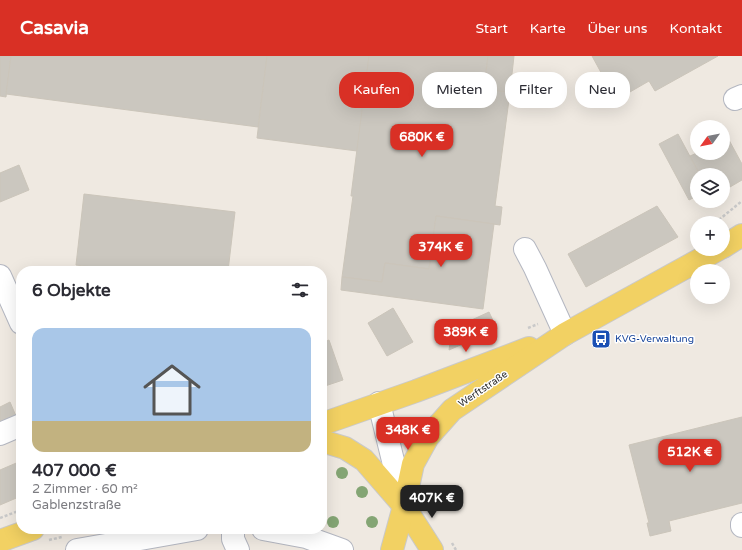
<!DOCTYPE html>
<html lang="de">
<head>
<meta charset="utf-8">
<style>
	:root { --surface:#fff; --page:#f7f7f7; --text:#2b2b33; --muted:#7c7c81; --line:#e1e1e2; --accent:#d93025 }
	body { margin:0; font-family:"Varela Round",sans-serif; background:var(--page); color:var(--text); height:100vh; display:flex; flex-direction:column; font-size:15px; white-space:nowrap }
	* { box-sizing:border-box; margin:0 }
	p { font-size:13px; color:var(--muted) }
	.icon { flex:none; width:22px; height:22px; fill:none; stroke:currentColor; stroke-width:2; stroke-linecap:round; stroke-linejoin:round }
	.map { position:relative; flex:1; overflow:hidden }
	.panel { position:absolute; left:16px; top:210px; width:311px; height:268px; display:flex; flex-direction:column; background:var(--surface); border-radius:16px; box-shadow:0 4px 16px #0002 }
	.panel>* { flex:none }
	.top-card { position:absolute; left:339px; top:16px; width:343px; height:36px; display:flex; gap:8px }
	.needle { width:26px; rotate:237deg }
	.controls { position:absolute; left:690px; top:64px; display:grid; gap:8px }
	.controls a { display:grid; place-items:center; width:40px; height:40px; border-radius:50%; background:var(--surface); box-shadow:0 4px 16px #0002; font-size:20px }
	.price { position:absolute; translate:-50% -34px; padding:0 9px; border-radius:8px; background:var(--accent); color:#fff; font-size:13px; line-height:26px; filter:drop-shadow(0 1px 2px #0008) }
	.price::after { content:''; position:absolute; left:50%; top:24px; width:12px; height:9px; margin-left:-6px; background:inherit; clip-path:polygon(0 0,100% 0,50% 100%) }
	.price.active { background:#222; color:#fff }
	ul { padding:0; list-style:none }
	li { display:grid; align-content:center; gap:8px; height:212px; padding:0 16px }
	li+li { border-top:1px solid var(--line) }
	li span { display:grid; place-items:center; height:124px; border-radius:12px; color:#555 }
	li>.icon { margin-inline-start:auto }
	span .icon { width:72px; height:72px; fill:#fffc; stroke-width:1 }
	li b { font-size:17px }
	h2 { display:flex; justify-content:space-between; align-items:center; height:48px; padding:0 16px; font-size:17px }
	.chip { padding:0 14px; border-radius:16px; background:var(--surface); box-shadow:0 4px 16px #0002; font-size:14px; line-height:36px }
	.chip.active { background:var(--accent); color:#fff }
	header { display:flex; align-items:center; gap:24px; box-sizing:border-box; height:56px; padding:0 20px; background:var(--accent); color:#fff }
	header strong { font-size:19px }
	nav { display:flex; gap:22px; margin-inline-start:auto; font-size:14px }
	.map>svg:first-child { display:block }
</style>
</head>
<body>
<header>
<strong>Casavia</strong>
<nav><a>Start</a><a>Karte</a><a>Über uns</a><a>Kontakt</a></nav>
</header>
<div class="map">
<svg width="742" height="494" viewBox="0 0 742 494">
	<rect width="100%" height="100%" fill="#efe9e1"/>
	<g fill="#cbc7bf" stroke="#cbc5ba">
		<polygon points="0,0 11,0 6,41 0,40"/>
		<polygon points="11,0 267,0 258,71 6,38"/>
		<polygon points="267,0 369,0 357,95 257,82"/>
		<polygon points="369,0 488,0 484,33 510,36 495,150 502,151 500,169 436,160 429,213 385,207 382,226 342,221 353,140 351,140"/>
		<polygon points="488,0 514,0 510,36 484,33"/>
		<polygon points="592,0 718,0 655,35 649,25 616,44"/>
		<polygon points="723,73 742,108 742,124 730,131 726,124 723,126 723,119 700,119 690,100 697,97 723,97"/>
		<polygon points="678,78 700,119 697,119 697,140 689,144 659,88"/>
		<polygon points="19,109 29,134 0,146 0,117"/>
		<polygon points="84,138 235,156 228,215 124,215 76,209"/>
		<polygon points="657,150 678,181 586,231 568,198"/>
		<polygon points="436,160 494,168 483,253 341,234 342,221 382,226 385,207 429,213"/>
		<polygon points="393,252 413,286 387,300 368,267"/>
		<polygon points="489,256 497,273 449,294 452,273"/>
		<polygon points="329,284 343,324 322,331 322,287"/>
		<polygon points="10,346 16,360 0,367 0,351"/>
		<polygon points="742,361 742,447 669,465 671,475 650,480 647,467 649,467 629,389"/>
		<polygon points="21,405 21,440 0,449 0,414"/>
	</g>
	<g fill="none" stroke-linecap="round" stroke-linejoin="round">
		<defs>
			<g id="minor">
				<polyline points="735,43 742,40"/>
				<polyline points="525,193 535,212 565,278"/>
				<polyline points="0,220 21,267"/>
				<polyline points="379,347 404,450"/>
				<polyline points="0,378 21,369"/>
				<polyline points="742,468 742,470"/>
				<polyline points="233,473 233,483 238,494"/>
				<polyline points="263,473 306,481 342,494"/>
				<polyline points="77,494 197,473"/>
			</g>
			<g id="major">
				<polyline points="723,191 742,179"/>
				<polyline points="322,368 416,335 529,292"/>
				<polyline points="322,385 345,392 364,404 404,450 432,494"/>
				<polyline points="0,485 33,473"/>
				<polyline points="392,494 404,450 413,408 428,381 452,354 565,278 719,193"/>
			</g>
		</defs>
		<use href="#minor" stroke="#b4b7c1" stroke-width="24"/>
		<use href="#major" stroke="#c9c9c9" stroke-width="24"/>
		<g stroke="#c9c9c9" stroke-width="2.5" stroke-dasharray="3 2" stroke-linecap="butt">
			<polyline points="715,167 742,145"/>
			<polyline points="528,272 538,268"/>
			<polyline points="427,439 430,450"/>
			<polyline points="0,462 21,454"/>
			<polyline points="49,484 62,481"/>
			<polyline points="452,487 456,494"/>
		</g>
		<use href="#minor" stroke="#fff" stroke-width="22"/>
		<use href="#major" stroke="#f2d163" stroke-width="22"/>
	</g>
	<g fill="#84a574">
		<circle cx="342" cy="417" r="6"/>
		<circle cx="362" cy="436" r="6"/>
		<circle cx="333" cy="466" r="6"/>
		<circle cx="372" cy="466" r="6"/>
	</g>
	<defs>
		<symbol id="bus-square" viewBox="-11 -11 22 22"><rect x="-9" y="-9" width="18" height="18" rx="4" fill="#1a4fb4" stroke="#fff"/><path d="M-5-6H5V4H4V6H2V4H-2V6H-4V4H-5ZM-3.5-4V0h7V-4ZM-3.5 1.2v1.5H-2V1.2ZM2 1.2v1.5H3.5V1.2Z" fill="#fff"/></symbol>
	</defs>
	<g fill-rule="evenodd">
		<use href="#bus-square" x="590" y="272" width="22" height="22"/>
	</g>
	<g text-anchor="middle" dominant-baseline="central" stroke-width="3" stroke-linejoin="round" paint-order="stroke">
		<g font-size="10" fill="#164399" stroke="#fff" text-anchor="start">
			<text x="615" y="283">KVG-Verwaltung</text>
		</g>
		<g font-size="10" fill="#2e2e2e" stroke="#fff">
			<text transform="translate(483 333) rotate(-34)">Werftstraße</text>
		</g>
	</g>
</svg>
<div class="controls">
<a><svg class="needle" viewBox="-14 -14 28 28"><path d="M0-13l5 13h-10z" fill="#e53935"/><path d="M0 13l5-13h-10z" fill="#7c7c81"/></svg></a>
<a><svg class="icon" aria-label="layers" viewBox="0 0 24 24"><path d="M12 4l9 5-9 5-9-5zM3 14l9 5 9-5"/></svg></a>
<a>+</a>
<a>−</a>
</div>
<b class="price" style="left:422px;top:102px">680K €</b>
<b class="price" style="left:441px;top:212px">374K €</b>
<b class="price" style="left:466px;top:297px">389K €</b>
<b class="price" style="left:408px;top:395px">348K €</b>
<b class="price" style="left:690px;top:417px">512K €</b>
<b class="price active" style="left:432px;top:463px">407K €</b>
<div class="top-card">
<a class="chip active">Kaufen</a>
<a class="chip">Mieten</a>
<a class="chip">Filter</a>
<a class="chip">Neu</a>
</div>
<section class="panel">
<h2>6 Objekte<svg class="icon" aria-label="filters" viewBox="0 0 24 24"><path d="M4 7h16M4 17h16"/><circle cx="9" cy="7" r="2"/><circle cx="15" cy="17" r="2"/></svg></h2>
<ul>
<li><span style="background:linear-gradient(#a9c7e8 75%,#c2b280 0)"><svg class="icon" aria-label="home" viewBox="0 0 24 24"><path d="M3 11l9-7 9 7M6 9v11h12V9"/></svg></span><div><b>407 000 €</b><p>2 Zimmer · 60 m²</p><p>Gablenzstraße</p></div></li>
</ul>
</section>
</div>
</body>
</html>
